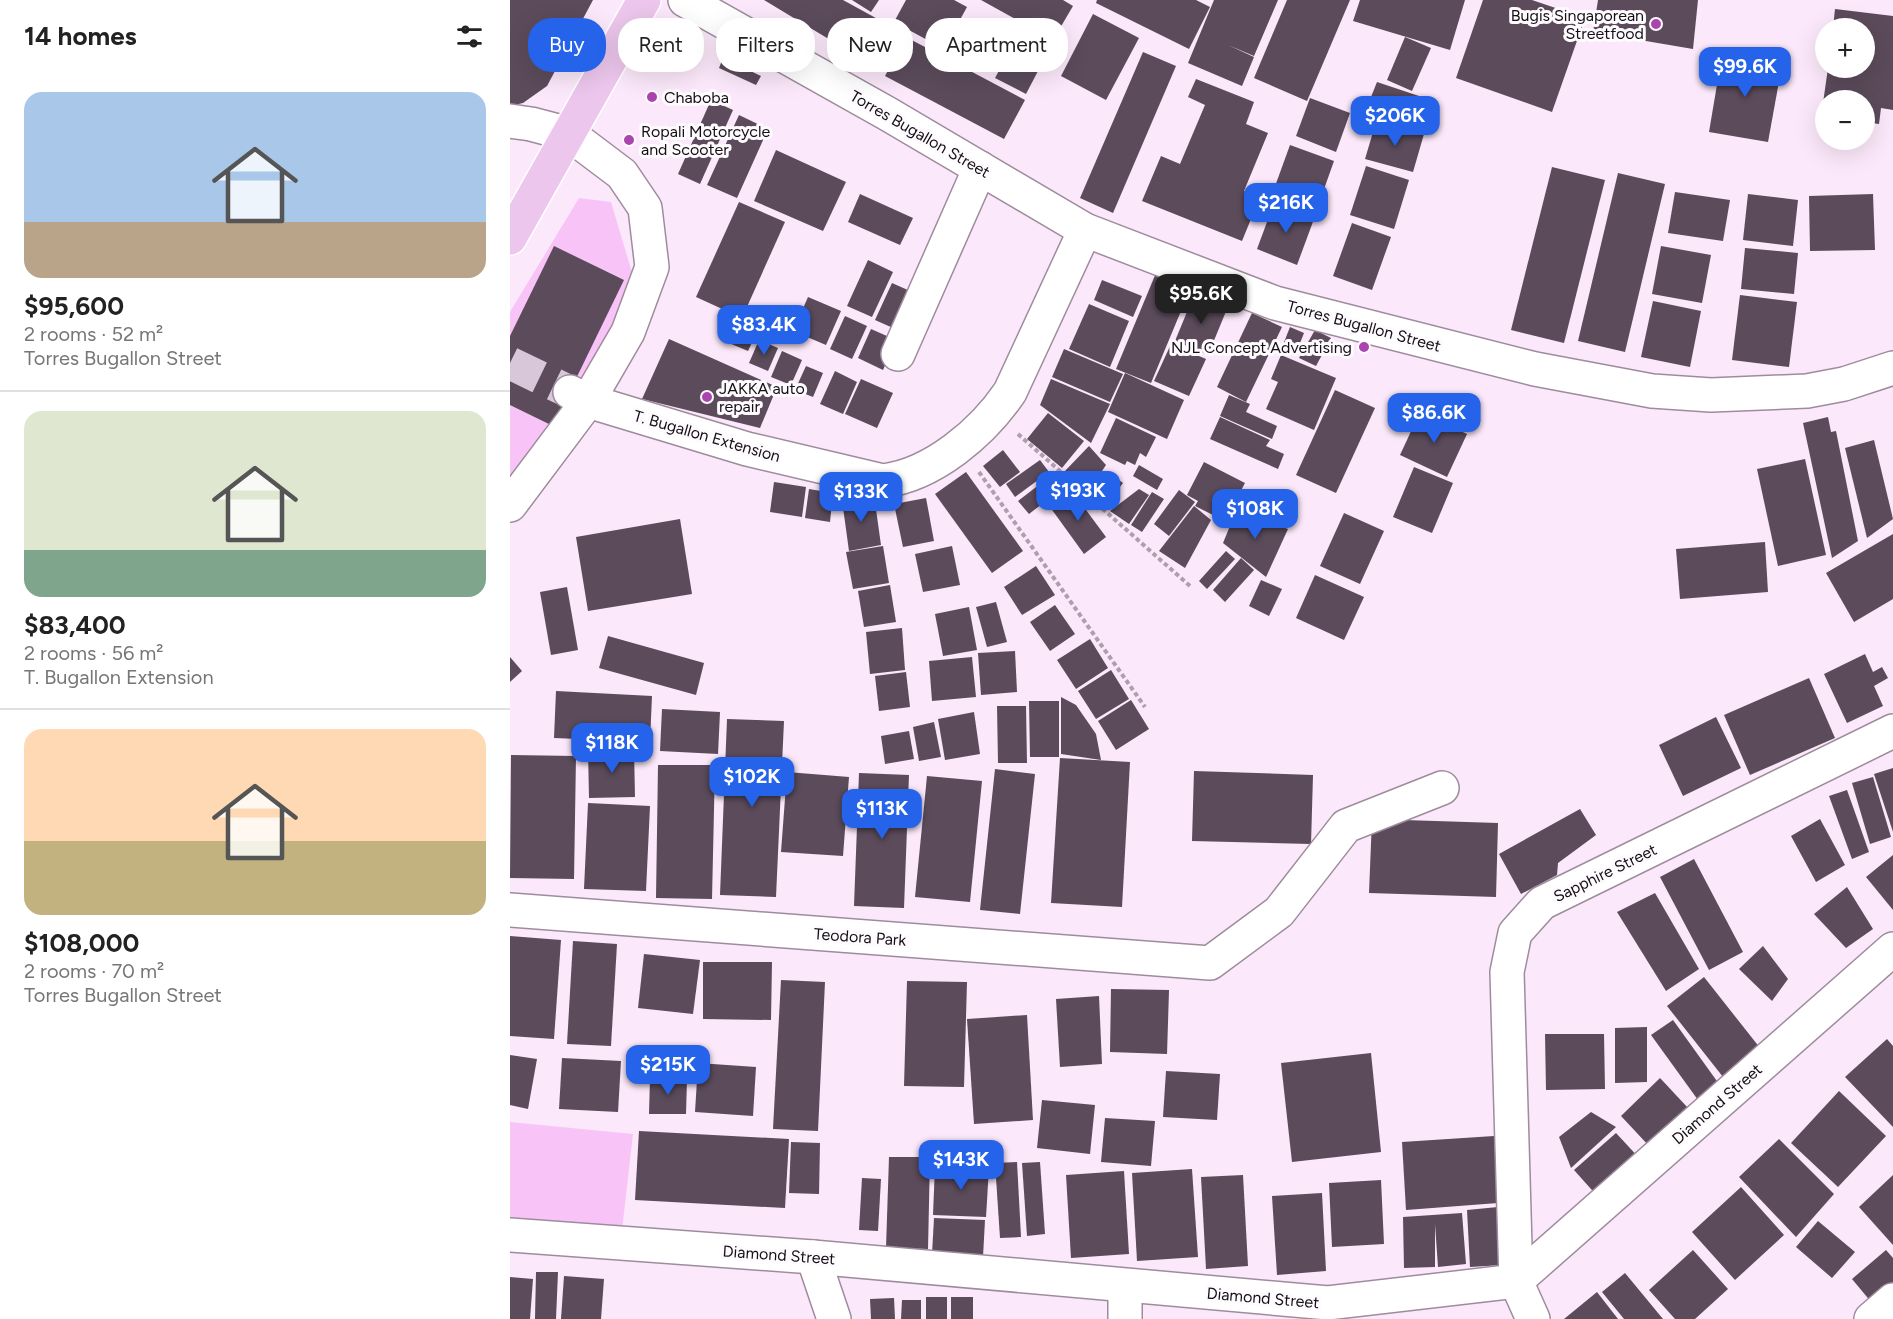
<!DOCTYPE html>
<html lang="en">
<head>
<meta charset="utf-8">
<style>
	:root { --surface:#fff; --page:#f6f6f6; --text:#222; --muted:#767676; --line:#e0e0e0; --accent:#2563eb }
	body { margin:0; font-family:Figtree,sans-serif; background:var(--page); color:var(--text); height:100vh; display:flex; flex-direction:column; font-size:22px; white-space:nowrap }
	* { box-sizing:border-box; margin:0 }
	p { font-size:20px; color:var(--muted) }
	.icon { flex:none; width:33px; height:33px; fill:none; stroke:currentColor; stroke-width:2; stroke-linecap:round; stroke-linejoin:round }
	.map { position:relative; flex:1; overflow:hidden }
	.side { display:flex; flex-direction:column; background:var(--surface); width:510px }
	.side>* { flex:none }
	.banner { position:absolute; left:18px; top:18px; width:570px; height:54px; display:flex; gap:12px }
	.tools { position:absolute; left:1305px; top:18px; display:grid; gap:12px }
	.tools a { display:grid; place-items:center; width:60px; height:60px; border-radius:50%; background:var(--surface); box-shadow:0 6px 24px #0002; font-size:30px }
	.price { position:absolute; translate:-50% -51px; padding:0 14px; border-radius:12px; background:var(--accent); color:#fff; font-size:20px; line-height:39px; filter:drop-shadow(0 2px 3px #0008) }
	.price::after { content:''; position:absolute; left:50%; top:36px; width:18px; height:14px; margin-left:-9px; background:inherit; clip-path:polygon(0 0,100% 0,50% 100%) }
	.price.selected { background:#222; color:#fff }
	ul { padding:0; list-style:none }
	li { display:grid; align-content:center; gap:12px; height:318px; padding:0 24px }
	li+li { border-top:2px solid var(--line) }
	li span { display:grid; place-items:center; height:186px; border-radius:18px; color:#555 }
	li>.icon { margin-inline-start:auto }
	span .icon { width:108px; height:108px; fill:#fffc; stroke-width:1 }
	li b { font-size:26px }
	h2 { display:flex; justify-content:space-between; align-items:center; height:72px; padding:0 24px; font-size:26px }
	.tag { padding:0 21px; border-radius:24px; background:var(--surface); box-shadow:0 6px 24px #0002; font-size:21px; line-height:54px }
	.tag.selected { background:var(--accent); color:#fff }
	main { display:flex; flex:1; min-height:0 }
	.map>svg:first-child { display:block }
</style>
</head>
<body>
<main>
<section class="side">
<h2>14 homes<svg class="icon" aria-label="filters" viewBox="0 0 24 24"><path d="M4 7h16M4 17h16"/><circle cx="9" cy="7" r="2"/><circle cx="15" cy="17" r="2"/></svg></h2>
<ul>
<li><span style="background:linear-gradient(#a9c7e8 70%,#b9a48a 0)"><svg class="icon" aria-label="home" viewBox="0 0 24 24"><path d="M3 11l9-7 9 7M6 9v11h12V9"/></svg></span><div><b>$95,600</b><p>2 rooms · 52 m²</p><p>Torres Bugallon Street</p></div></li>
<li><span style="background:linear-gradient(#dfe7d0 75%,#7fa58c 0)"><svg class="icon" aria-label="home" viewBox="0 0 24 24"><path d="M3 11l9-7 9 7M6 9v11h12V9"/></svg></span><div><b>$83,400</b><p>2 rooms · 56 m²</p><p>T. Bugallon Extension</p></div></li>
<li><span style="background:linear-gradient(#ffd9b3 60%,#c2b280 0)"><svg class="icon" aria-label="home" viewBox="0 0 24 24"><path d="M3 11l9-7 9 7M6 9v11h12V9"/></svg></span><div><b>$108,000</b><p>2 rooms · 70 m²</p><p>Torres Bugallon Street</p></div></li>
</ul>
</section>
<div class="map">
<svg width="1383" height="1319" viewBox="0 0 1383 1319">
	<rect width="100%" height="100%" fill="#fbe8fa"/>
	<g fill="#f8c4f8">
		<polygon points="69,198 101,202 126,286 71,394 0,484 0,312"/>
		<polygon points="0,1122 123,1134 112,1230 0,1219"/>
	</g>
	<g fill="#5b4b5b">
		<polygon points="0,0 83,0 37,86 13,103 0,106"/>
		<polygon points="254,0 333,0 395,34 370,70"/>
		<polygon points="342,0 369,0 361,12"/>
		<polygon points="396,0 444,0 457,7 434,49 384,22"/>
		<polygon points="471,0 553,0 563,6 543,40"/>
		<polygon points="587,0 686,0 700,7 679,49 586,3"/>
		<polygon points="704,0 768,0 744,56 718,45 744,57 732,86 678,63"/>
		<polygon points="777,0 840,0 797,101 744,78"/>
		<polygon points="850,0 955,0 940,50 843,21"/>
		<polygon points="973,0 1022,0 1075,18 1042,112 946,78"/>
		<polygon points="1088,0 1188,0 1183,49 1083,32"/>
		<polygon points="1325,9 1383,16 1383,110 1371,108 1369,124 1354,122 1354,100 1316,100 1316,118 1311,117 1318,68 1354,68 1354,28 1323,28"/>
		<polygon points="583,14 629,38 596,100 551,76"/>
		<polygon points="510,32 540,48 516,94 485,78"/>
		<polygon points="396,37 515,100 494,139 375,76"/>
		<polygon points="895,37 921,48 902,91 877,80"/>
		<polygon points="633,52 666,66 603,213 570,198"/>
		<polygon points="1212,55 1272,65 1258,142 1199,132"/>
		<polygon points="213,58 251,76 246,85 209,68"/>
		<polygon points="686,79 744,102 736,124 758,133 734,191 750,197 732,241 632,201 651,156 670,164 695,105 678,97"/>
		<polygon points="867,82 912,97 903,124 857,107"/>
		<polygon points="800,98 840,113 826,152 786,136"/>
		<polygon points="201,100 223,110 190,184 168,174"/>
		<polygon points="229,115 258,129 227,198 197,185"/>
		<polygon points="866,122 914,134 903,172 855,159"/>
		<polygon points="780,145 824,161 808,206 764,189"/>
		<polygon points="266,150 336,182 313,231 244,201"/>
		<polygon points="856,166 899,180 884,229 840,215"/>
		<polygon points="1042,167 1095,180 1054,343 1001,330"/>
		<polygon points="1108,173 1155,184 1115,352 1068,341"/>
		<polygon points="1165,192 1220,200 1213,241 1158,233"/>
		<polygon points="350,194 403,218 390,245 338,222"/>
		<polygon points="1238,194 1288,200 1283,246 1233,240"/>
		<polygon points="1363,194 1365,250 1300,251 1299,196"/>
		<polygon points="229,202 275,222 232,318 186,297"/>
		<polygon points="764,203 804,219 787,265 747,249"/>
		<polygon points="842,223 881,237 862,290 823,276"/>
		<polygon points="44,246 114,280 43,426 0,405 0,336"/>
		<polygon points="1151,246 1201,255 1192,303 1142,294"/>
		<polygon points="1235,248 1288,253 1284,294 1231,289"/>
		<polygon points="358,260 383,272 362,317 337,306"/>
		<polygon points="646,273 681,287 641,383 606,369"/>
		<polygon points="592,280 632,296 623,317 584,300"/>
		<polygon points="382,283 409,295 392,332 365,320"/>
		<polygon points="684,295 717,309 698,355 665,341"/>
		<polygon points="1230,295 1287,302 1279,367 1222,360"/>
		<polygon points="298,297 331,311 316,345 283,331"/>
		<polygon points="1143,301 1191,311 1180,367 1131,357"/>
		<polygon points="579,304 619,321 600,367 559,349"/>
		<polygon points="742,313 772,327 736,402 707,387"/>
		<polygon points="335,316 357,326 342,359 320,349"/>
		<polygon points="227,324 247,332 238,351 219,343"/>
		<polygon points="780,327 794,333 785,356 771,350"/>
		<polygon points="361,329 386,340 373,370 348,358"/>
		<polygon points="805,330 821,338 806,366 789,358"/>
		<polygon points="159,339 267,387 250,428 132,399"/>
		<polygon points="249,340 268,348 258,371 239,363"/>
		<polygon points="661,344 696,359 679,396 644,381"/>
		<polygon points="554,349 613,374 600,402 542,377"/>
		<polygon points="272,351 292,360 281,385 261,377"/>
		<polygon points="771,355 826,378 804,430 756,409 768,382 761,379"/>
		<polygon points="296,366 313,373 303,397 285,390"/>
		<polygon points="325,371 347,382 333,414 310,404"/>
		<polygon points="615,373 674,400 657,439 598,412"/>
		<polygon points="351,379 383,393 367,428 335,414"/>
		<polygon points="541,379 600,404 581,443 530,405"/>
		<polygon points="825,390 865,408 826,493 786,475"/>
		<polygon points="719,395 740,404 736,412 767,426 762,439 710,416"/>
		<polygon points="910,412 957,434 937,477 890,455"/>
		<polygon points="538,413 574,441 552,468 517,439"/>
		<polygon points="710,417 760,440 756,446 774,454 768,469 700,439"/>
		<polygon points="1318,417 1321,432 1326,431 1348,541 1322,558 1293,423"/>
		<polygon points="606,418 646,437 636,457 630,453 625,465 617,461 615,465 590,453"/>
		<polygon points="1364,440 1383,519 1357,538 1335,448"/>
		<polygon points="579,446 596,465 580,489 554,472"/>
		<polygon points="493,450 510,472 490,487 473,466"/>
		<polygon points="1295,459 1316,555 1268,566 1247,469"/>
		<polygon points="530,460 539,472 505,497 496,484"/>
		<polygon points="694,462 735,483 715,521 685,506 688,501 677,495"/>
		<polygon points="629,465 653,479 647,490 623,476"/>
		<polygon points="904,467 943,483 922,533 883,517"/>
		<polygon points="456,472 513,551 482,573 425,494"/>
		<polygon points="600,473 613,483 596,505 583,495"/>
		<polygon points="543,474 554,487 519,514 508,501"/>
		<polygon points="264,482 296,487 292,517 260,512"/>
		<polygon points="299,489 323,493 320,522 295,518"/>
		<polygon points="629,489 639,495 619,524 600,511"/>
		<polygon points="669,490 685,502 659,536 644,524"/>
		<polygon points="562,491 596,537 574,554 540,507"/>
		<polygon points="642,492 654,499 632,532 621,525"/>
		<polygon points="364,495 371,545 339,551 332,500"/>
		<polygon points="416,498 424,541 393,547 384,504"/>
		<polygon points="684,506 701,520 675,568 649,551"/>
		<polygon points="727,509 778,529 756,577 713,543"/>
		<polygon points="834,513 874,531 850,584 810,566"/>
		<polygon points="170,519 182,594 78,611 66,537"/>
		<polygon points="1383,534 1383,599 1344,622 1316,573"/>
		<polygon points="1255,542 1258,592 1170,599 1166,549"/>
		<polygon points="373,546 379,583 343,589 336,552"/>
		<polygon points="442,546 450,585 413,592 405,554"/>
		<polygon points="716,551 725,559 697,589 689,581"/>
		<polygon points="731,558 744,570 715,602 703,590"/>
		<polygon points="526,566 545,595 512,615 494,587"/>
		<polygon points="805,575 854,597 834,640 786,618"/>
		<polygon points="751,580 772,589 759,616 739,606"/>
		<polygon points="380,585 386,622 354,627 348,591"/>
		<polygon points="57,587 68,650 41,655 30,592"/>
		<polygon points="486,602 497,642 477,647 466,607"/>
		<polygon points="545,605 565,634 540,651 520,622"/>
		<polygon points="459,607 467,650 433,656 425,614"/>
		<polygon points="392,628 395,670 360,674 356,632"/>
		<polygon points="98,636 194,663 186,695 89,668"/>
		<polygon points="580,639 598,668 566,689 547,660"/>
		<polygon points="505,651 507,692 471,695 468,653"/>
		<polygon points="1355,654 1363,672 1372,667 1378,678 1364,686 1373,706 1337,723 1314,674"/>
		<polygon points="0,657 12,671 0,682"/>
		<polygon points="462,657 466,697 422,701 419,661"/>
		<polygon points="601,670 619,699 586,719 568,691"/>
		<polygon points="396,672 400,707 369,711 365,676"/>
		<polygon points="1299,678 1325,738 1240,775 1214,715"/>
		<polygon points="46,691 142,696 140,742 44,738"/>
		<polygon points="551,697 566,705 586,734 591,760 551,754"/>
		<polygon points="621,700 639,729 606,750 588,721"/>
		<polygon points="519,701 549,701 549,757 520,757"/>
		<polygon points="487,706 516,706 517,763 488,763"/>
		<polygon points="152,709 210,712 208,754 150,751"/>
		<polygon points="464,712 470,754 435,760 428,719"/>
		<polygon points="1206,717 1231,768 1173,796 1149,745"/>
		<polygon points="217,719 274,721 266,897 210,895"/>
		<polygon points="424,722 431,757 409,761 403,727"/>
		<polygon points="399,731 404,759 375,764 371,736"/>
		<polygon points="124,749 125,797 79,798 78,750"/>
		<polygon points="1,755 66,756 64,879 0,878"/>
		<polygon points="550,758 620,762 612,907 541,903"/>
		<polygon points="148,765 205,765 202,899 146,898"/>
		<polygon points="1383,768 1383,832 1364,774"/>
		<polygon points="485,769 525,774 510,914 470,910"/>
		<polygon points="684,771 803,775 801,844 682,841"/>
		<polygon points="277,772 339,777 333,856 271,852"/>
		<polygon points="349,773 399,775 394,908 344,906"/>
		<polygon points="417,776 472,781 460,902 405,897"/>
		<polygon points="1363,777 1381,837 1360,844 1342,783"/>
		<polygon points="1337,790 1359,852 1342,859 1319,796"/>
		<polygon points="78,803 140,806 136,891 74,889"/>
		<polygon points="1070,809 1086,835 1048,863 1047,875 1011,894 989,854"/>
		<polygon points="862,819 988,823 986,897 859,893"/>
		<polygon points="1310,819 1335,865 1306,882 1281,836"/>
		<polygon points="1383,855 1383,910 1356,877"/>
		<polygon points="1184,859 1233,952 1199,970 1150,877"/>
		<polygon points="1337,887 1363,929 1336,948 1304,914"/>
		<polygon points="1145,893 1189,969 1156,991 1107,912"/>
		<polygon points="0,936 51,940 44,1039 0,1036"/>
		<polygon points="63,941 107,944 101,1046 57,1044"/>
		<polygon points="1253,946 1278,979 1262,1001 1229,969"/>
		<polygon points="134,954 190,960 183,1014 128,1008"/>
		<polygon points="193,962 262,962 261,1020 193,1019"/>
		<polygon points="1194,977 1254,1053 1217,1082 1157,1006"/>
		<polygon points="271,980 315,982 308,1131 263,1129"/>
		<polygon points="397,981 457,982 454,1087 394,1086"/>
		<polygon points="601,989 659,990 657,1054 600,1052"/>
		<polygon points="589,996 592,1064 550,1067 546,999"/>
		<polygon points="517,1015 523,1120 464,1124 457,1019"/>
		<polygon points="1163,1020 1209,1084 1188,1100 1141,1035"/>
		<polygon points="1137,1027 1137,1082 1105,1083 1105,1028"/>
		<polygon points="1035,1034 1094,1034 1095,1089 1036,1090"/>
		<polygon points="1377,1039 1383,1046 1383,1127 1335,1077"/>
		<polygon points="861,1053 871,1152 782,1162 771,1063"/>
		<polygon points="0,1055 27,1059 18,1109 0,1105"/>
		<polygon points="52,1058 111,1061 108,1112 49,1109"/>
		<polygon points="188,1063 246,1067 243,1116 185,1112"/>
		<polygon points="656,1071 710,1074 707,1120 653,1117"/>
		<polygon points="140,1078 177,1079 176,1114 139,1114"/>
		<polygon points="1150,1078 1179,1109 1140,1147 1111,1116"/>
		<polygon points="1329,1091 1376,1136 1328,1187 1281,1143"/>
		<polygon points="532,1100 585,1105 580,1154 527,1148"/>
		<polygon points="1081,1112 1106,1127 1061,1168 1049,1137"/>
		<polygon points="595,1118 645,1121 641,1166 591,1162"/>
		<polygon points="129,1131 279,1139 275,1208 125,1200"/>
		<polygon points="1106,1133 1131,1160 1089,1198 1064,1170"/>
		<polygon points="984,1136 988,1203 896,1210 892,1142"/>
		<polygon points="1269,1139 1324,1194 1286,1237 1229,1177"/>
		<polygon points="281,1142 310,1143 309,1194 279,1193"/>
		<polygon points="379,1157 420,1157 418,1249 376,1248"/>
		<polygon points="507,1162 511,1237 490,1238 485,1163"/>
		<polygon points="530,1162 535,1234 517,1236 512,1163"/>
		<polygon points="425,1166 479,1168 476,1217 423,1215"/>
		<polygon points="682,1169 688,1257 627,1261 622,1173"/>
		<polygon points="614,1171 619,1254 561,1258 556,1175"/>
		<polygon points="733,1175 738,1266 696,1269 691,1177"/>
		<polygon points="1383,1175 1383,1245 1349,1207"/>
		<polygon points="352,1178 371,1179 368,1231 349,1230"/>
		<polygon points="871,1180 874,1244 822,1247 819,1183"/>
		<polygon points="1231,1187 1274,1235 1225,1280 1182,1232"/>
		<polygon points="812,1193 816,1271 767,1275 762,1196"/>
		<polygon points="988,1207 992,1265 960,1267 957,1210"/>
		<polygon points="952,1213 956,1264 928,1267 925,1224 925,1267 894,1268 893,1217"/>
		<polygon points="424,1218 475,1220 473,1257 422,1254"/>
		<polygon points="1308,1221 1345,1252 1322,1278 1286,1247"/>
		<polygon points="1183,1250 1218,1289 1185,1319 1165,1319 1139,1290"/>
		<polygon points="1376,1250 1383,1258 1383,1285 1362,1303 1342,1279"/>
		<polygon points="26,1272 48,1272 46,1319 25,1319"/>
		<polygon points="1115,1273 1153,1319 1114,1319 1092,1292"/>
		<polygon points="54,1276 94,1279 91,1319 51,1319"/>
		<polygon points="0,1277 23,1279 20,1319 0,1319"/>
		<polygon points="1087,1292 1108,1319 1054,1319"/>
		<rect x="416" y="1297" width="21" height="22"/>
		<rect x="441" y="1297" width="22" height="22"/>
		<polygon points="384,1298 385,1319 361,1319 360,1299"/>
		<polygon points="392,1300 411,1300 411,1319 391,1319"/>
	</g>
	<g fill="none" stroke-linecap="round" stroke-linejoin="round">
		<polyline stroke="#d8c7d8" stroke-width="33" stroke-dasharray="33 16" stroke-linecap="butt" points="0,363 60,392"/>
		<defs>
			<g id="minor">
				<polyline points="175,0 378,114 575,230 765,303 1025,369 1142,391 1201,395 1297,391 1334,384 1383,368"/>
				<polyline points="0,121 21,124 59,134 112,174 135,208 142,267 118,332 78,401 0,505"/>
				<polyline points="388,354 470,168"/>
				<path d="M60 392 78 401 237 449 373 481C423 475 473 432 500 392L575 230"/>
				<polyline points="0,910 700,963 769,912 836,826 932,788"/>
				<polyline points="0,1235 303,1257 818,1303 1006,1281 1383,949"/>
				<polyline points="303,1257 324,1319"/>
				<polyline points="615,1286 615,1319"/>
				<polyline points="1023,1319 1006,1281 997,972 1005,933 1032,903 1383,731"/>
				<polyline points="1361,1319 1383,1300"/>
			</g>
			<polyline id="major" points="0,238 134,0"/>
		</defs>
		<use href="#minor" stroke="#9e8c9d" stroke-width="36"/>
		<use href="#major" stroke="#fff" stroke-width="36"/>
		<g stroke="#ad9fad" stroke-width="4" stroke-dasharray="4.5 3" stroke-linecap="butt">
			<polyline points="508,434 680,586"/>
			<polyline points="469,472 635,707"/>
		</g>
		<use href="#minor" stroke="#fff" stroke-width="33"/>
		<use href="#major" stroke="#ecc6ec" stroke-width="33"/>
	</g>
	<g fill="#a946ad" stroke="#fefbfe" stroke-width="2">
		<circle cx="1146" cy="24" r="6"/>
		<circle cx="142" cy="97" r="6"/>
		<circle cx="119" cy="140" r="6"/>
		<circle cx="854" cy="347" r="6"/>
		<circle cx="197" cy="397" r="6"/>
	</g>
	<g text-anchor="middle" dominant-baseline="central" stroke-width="6" stroke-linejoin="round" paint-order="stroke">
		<g font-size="16" fill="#150f15" stroke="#fefbfe" text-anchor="start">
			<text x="1134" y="15" text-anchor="end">Bugis Singaporean<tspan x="1134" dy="18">Streetfood</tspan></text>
			<text x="154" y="97">Chaboba</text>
			<text x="131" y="131">Ropali Motorcycle<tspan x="131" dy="18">and Scooter</tspan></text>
			<text x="842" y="347" text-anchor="end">NJL Concept Advertising</text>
			<text x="209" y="388">JAKKA auto<tspan x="209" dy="18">repair</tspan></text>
		</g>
		<g font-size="16" fill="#150f15" stroke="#fefbfe">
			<text transform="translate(410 134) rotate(30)">Torres Bugallon Street</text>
			<text transform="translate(854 326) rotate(15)">Torres Bugallon Street</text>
			<text transform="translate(197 436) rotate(16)">T. Bugallon Extension</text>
			<text transform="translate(1095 873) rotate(-26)">Sapphire Street</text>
			<text transform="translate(350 937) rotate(4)">Teodora Park</text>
			<text transform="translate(1207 1104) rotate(-41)">Diamond Street</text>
			<text transform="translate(269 1255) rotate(4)">Diamond Street</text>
			<text transform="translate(753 1298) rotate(5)">Diamond Street</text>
		</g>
	</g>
</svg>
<div class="tools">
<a>+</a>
<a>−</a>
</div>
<b class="price" style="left:1235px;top:98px">$99.6K</b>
<b class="price" style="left:885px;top:147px">$206K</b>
<b class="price" style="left:776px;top:234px">$216K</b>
<b class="price selected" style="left:691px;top:325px">$95.6K</b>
<b class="price" style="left:254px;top:356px">$83.4K</b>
<b class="price" style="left:924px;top:444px">$86.6K</b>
<b class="price" style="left:568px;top:522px">$193K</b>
<b class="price" style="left:351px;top:523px">$133K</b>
<b class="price" style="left:745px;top:540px">$108K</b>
<b class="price" style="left:102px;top:774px">$118K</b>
<b class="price" style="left:242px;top:808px">$102K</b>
<b class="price" style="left:372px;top:840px">$113K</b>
<b class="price" style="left:158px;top:1096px">$215K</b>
<b class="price" style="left:451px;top:1191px">$143K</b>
<div class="banner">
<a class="tag selected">Buy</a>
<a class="tag">Rent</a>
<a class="tag">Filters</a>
<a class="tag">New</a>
<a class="tag">Apartment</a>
</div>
</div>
</main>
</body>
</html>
